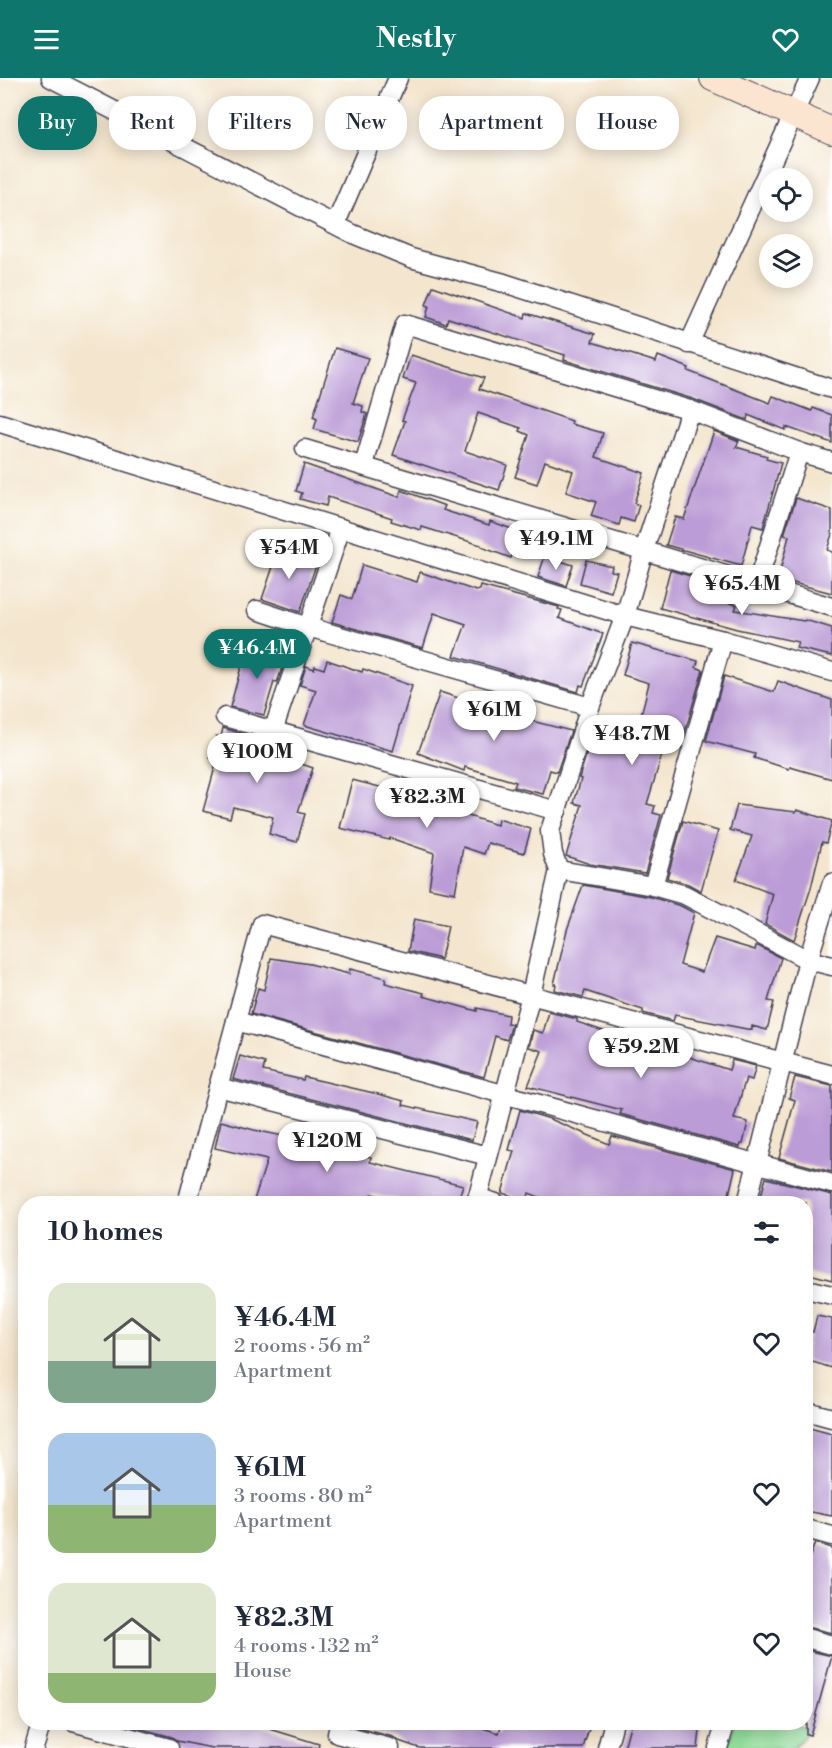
<!DOCTYPE html>
<html lang="en">
<head>
<meta charset="utf-8">
<style>
	:root { --surface:#fff; --page:#f2f2f3; --text:#1f2937; --muted:#747a83; --accent:#0f766e }
	body { margin:0; font-family:"Libre Bodoni",serif; background:var(--page); color:var(--text); height:100vh; display:flex; flex-direction:column; font-size:22px; white-space:nowrap }
	* { box-sizing:border-box; margin:0 }
	p { font-size:20px; color:var(--muted) }
	.icon { flex:none; width:33px; height:33px; fill:none; stroke:currentColor; stroke-width:2; stroke-linecap:round; stroke-linejoin:round }
	.map { position:relative; flex:1; overflow:hidden }
	.details { position:absolute; left:18px; top:1118px; width:795px; height:534px; display:flex; flex-direction:column; background:var(--surface); border-radius:24px; box-shadow:0 3px 15px #0003 }
	.details>* { flex:none }
	.hud { position:absolute; left:18px; top:18px; width:796px; height:54px; display:flex; gap:12px }
	.controls { position:absolute; left:759px; top:90px; display:grid; gap:12px }
	.controls a { display:grid; place-items:center; width:54px; height:54px; border-radius:50%; background:var(--surface); box-shadow:0 3px 15px #0003; font-size:30px }
	.price { position:absolute; translate:-50% -51px; padding:0 14px; border-radius:21px; background:#fff; color:#222; font-size:20px; line-height:39px; filter:drop-shadow(0 2px 3px #0008) }
	.price::after { content:''; position:absolute; left:50%; top:36px; width:18px; height:14px; margin-left:-9px; background:inherit; clip-path:polygon(0 0,100% 0,50% 100%) }
	.price.current { background:var(--accent); color:#fff }
	ul { padding:0; list-style:none }
	li { display:flex; align-items:center; gap:18px; height:150px; padding:0 30px }
	li span { display:grid; place-items:center; flex:none; width:168px; height:120px; border-radius:18px; color:#555 }
	li>.icon { margin-inline-start:auto }
	span .icon { width:72px; height:72px; fill:#fffc; stroke-width:1 }
	li b { font-size:26px }
	h2 { display:flex; justify-content:space-between; align-items:center; height:72px; padding:0 30px; font-size:26px }
	.pill { padding:0 21px; border-radius:24px; background:var(--surface); box-shadow:0 3px 15px #0003; font-size:21px; line-height:54px }
	.pill.current { background:var(--accent); color:#fff }
	header { display:flex; justify-content:space-between; align-items:center; height:78px; padding:0 30px; background:var(--accent); color:#fff; font-size:27px; font-weight:700 }
	.map>svg:first-child { display:block }
</style>
</head>
<body>
<header><svg class="icon" aria-label="menu" viewBox="0 0 24 24"><path d="M4 6h16M4 12h16M4 18h16"/></svg>Nestly<svg class="icon" aria-label="heart" viewBox="0 0 24 24"><path d="M12 20l-8-8c-3-5 5-10 8-4 3-6 11-1 8 4z"/></svg></header>
<div class="map">
<svg width="832" height="1670" viewBox="0 0 832 1670">
	<rect width="100%" height="100%" fill="#fff"/>
	<filter id="ink" filterUnits="userSpaceOnUse"><feTurbulence type="fractalNoise" baseFrequency=".0167" numOctaves="2"/><feDisplacementMap in="SourceGraphic" scale="12" xChannelSelector="R" yChannelSelector="G"/><feConvolveMatrix kernelMatrix="1 2 1 2 8 2 1 2 1" color-interpolation-filters="sRGB"/></filter>
	<filter id="wash" filterUnits="userSpaceOnUse"><feTurbulence type="fractalNoise" baseFrequency=".008" numOctaves="4" result="noise"/><feDisplacementMap in="SourceGraphic" scale="24" xChannelSelector="R" yChannelSelector="G"/><feGaussianBlur stdDeviation="1.35" result="paint"/><feColorMatrix in="noise" values="0 0 0 0 0 0 0 0 0 0 0 0 0 0 0 0 0 1.4 0 .05"/><feComposite in="paint" operator="in"/></filter>
	<g filter="url(#wash)">
		<rect width="100%" height="100%" fill="#f4e6ce"/>
		<polygon fill="#92dd99" stroke="#5a806a" stroke-width="1.5" points="735,1644 788,1644 811,1651 793,1670 727,1670"/>
		<g id="blocks">
			<g fill="#bb9cd6">
				<polygon points="433,208 525,240 526,235 595,256 592,264 656,284 658,278 689,290 688,293 770,325 773,318 812,333 813,330 832,337 832,365 786,349 785,352 748,337 747,342 693,321 564,282 565,277 448,240 446,246 426,239 429,228 426,227"/>
				<polygon points="335,270 368,280 353,325 363,328 362,334 367,336 358,364 314,351 317,341 313,339"/>
				<polygon points="411,277 484,300 479,311 572,343 571,346 603,355 596,379 644,395 634,425 639,427 634,444 621,440 619,447 591,438 596,424 566,414 573,393 545,383 537,406 515,399 529,357 520,353 521,350 478,335 465,373 507,387 499,412 393,377 405,343 402,342 416,305 403,301"/>
				<polygon points="714,353 739,363 736,369 767,378 766,381 781,385 763,450 752,447 741,488 666,467 675,439 684,441"/>
				<polygon points="304,386 399,419 401,412 445,428 443,432 489,447 490,443 520,454 511,480 481,469 481,467 422,449 421,452 391,443 392,440 328,419 326,428 300,421 302,415 296,413"/>
				<polygon points="796,420 832,432 832,456 827,472 832,474 832,515 778,501 789,458 784,457"/>
				<polygon points="279,471 317,484 300,534 262,521"/>
				<polygon points="545,478 573,487 566,508 538,499"/>
				<polygon points="586,482 612,488 611,493 617,494 611,514 580,505"/>
				<polygon points="362,487 417,504 420,494 476,513 480,512 481,508 559,529 558,531 562,532 559,540 603,556 583,608 580,607 578,614 454,578 466,546 434,535 423,570 332,544 341,517 352,521"/>
				<polygon points="670,492 700,501 696,516 737,527 735,532 804,543 805,542 832,550 832,578 796,570 798,564 737,551 660,530"/>
				<polygon points="632,565 698,583 696,589 703,592 684,657 679,656 678,660 668,657 647,726 655,728 653,735 661,737 645,795 590,786 566,778 582,727 574,725 581,701 579,700 592,658 598,660 602,652 611,655 613,650 636,658 649,605 623,597"/>
				<polygon points="254,567 278,575 277,579 285,581 277,605 274,604 264,637 230,629 246,571 252,573"/>
				<polygon points="327,582 362,594 363,591 412,608 393,673 304,647 316,612 300,607 306,588 314,591 315,588 324,591"/>
				<polygon points="724,598 774,614 778,603 832,622 832,701 790,689 789,691 754,680 755,676 706,663"/>
				<polygon points="440,614 480,627 481,625 517,636 516,639 571,653 557,694 550,692 543,716 514,709 516,704 465,689 464,693 418,675"/>
				<polygon points="223,650 253,659 250,668 313,690 298,734 305,736 297,764 269,756 273,739 233,729 230,740 203,733 217,682 210,680 216,658 221,659"/>
				<polygon points="352,702 427,721 447,728 446,731 497,747 498,741 531,751 524,775 488,765 484,776 463,769 455,815 429,810 434,775 390,760 389,762 340,750"/>
				<polygon points="737,727 796,734 797,732 832,743 826,765 822,764 811,810 794,862 765,846 773,816 736,802 752,758 730,752"/>
				<polygon points="683,743 718,753 701,813 688,806 667,800"/>
				<polygon points="583,807 651,819 681,828 694,835 680,887 702,894 715,860 755,872 756,868 758,868 781,880 768,923 774,924 767,952 752,948 752,952 675,937 673,943 643,935 643,932 585,913 583,919 555,912 556,906 554,906 567,852"/>
				<polygon points="414,841 448,848 441,881 408,873"/>
				<polygon points="271,880 310,886 349,896 350,891 386,900 385,905 424,915 423,918 477,933 477,930 508,937 507,945 512,946 507,962 495,958 484,999 251,936 258,910 264,912"/>
				<polygon points="549,934 577,941 577,944 635,964 636,957 667,965 665,971 729,992 732,982 756,988 752,1002 746,1000 734,1041 748,1044 743,1066 741,1066 740,1069 620,1036 622,1032 528,1008 542,973 529,969 533,952 543,955"/>
				<polygon points="240,978 265,985 263,993 303,1002 304,999 378,1016 404,1023 403,1027 477,1044 472,1062 233,1001"/>
				<polygon points="795,999 832,1008 832,1094 779,1080 795,1022 789,1020"/>
				<polygon points="520,1032 550,1041 609,1066 612,1058 735,1091 727,1125 554,1125 529,1115 527,1123 502,1115 514,1073 509,1072"/>
				<polygon points="221,1043 254,1052 298,1061 298,1065 371,1079 370,1084 463,1107 457,1125 414,1125 372,1116 369,1125 253,1125 267,1082 215,1070"/>
				<polygon points="766,1100 832,1117 832,1202 806,1195 806,1125 759,1125"/>
				<polygon points="817,1238 832,1241 832,1290 806,1282 806,1269 810,1253 813,1254"/>
				<polygon points="806,1349 832,1356 832,1438 806,1433"/>
				<polygon points="815,1465 832,1470 832,1555 806,1549 806,1488"/>
				<polygon points="806,1572 832,1578 810,1657 806,1656"/>
				<polygon points="124,1644 261,1644 260,1648 319,1666 318,1670 212,1670 177,1663 172,1659 124,1646"/>
				<polygon points="351,1644 462,1644 499,1655 502,1644 591,1644 583,1670 419,1670 399,1663 393,1659 351,1648"/>
				<polygon points="631,1644 701,1644 698,1670 624,1670"/>
			</g>
		</g>
	</g>
	<g filter="url(#ink)">
		<use href="#blocks" fill-opacity="0" stroke="#423f51" stroke-width="1.5"/>
		<g fill="none" stroke-linecap="round" stroke-linejoin="round">
			<defs>
				<g id="minor">
					<polyline points="51,0 353,156 411,180 504,205 832,311"/>
					<polyline points="336,145 398,0"/>
					<polyline points="689,266 810,0"/>
					<polyline points="0,345 625,538 723,562 832,594"/>
					<polyline points="305,371 832,529"/>
					<polyline points="364,387 405,246 690,332 799,374 832,384"/>
					<polyline points="757,506 799,374"/>
					<polyline points="257,532 308,549 590,629"/>
					<polyline points="225,639 557,733"/>
					<polyline points="273,653 341,450"/>
					<polyline points="559,792 653,808 685,817 808,882 832,888"/>
					<polyline points="653,808 723,562"/>
					<polyline points="236,943 832,1106"/>
					<polyline points="218,1009 488,1078"/>
					<polyline points="477,1119 496,1125"/>
					<polyline points="187,1125 262,846 832,997"/>
					<polyline points="476,1125 531,917 559,792 553,776 550,753 590,629 625,538 644,472 690,332"/>
					<polyline points="747,1125 808,882 832,805"/>
					<polyline points="806,1211 832,1217"/>
					<polyline points="806,1333 832,1340"/>
					<polyline points="806,1451 832,1458"/>
					<polyline points="806,1560 832,1567"/>
					<polyline points="73,1644 169,1670"/>
					<polyline points="340,1644 337,1656 390,1670"/>
					<polyline points="34,1670 42,1644"/>
					<polyline points="607,1670 614,1644"/>
					<polyline points="718,1670 726,1644"/>
				</g>
				<polyline id="secondary" points="713,0 832,53"/>
			</defs>
			<use href="#minor" stroke="#423f51" stroke-width="21"/>
			<use href="#secondary" stroke="#423f51" stroke-width="28"/>
			<use href="#minor" stroke="#fff" stroke-width="18"/>
			<use href="#secondary" stroke="#fce5d0" stroke-width="26"/>
		</g>
	</g>
</svg>
<div class="controls">
<a><svg class="icon" aria-label="locate" viewBox="0 0 24 24"><circle cx="12" cy="12" r="6"/><path d="M12 2v4M12 18v4M2 12h4M18 12h4"/></svg></a>
<a><svg class="icon" aria-label="layers" viewBox="0 0 24 24"><path d="M12 4l9 5-9 5-9-5zM3 14l9 5 9-5"/></svg></a>
</div>
<b class="price" style="left:556px;top:493px">¥49.1M</b>
<b class="price" style="left:289px;top:502px">¥54M</b>
<b class="price" style="left:742px;top:538px">¥65.4M</b>
<b class="price current" style="left:257px;top:602px">¥46.4M</b>
<b class="price" style="left:494px;top:664px">¥61M</b>
<b class="price" style="left:632px;top:688px">¥48.7M</b>
<b class="price" style="left:257px;top:706px">¥100M</b>
<b class="price" style="left:427px;top:751px">¥82.3M</b>
<b class="price" style="left:641px;top:1001px">¥59.2M</b>
<b class="price" style="left:327px;top:1095px">¥120M</b>
<div class="hud">
<a class="pill current">Buy</a>
<a class="pill">Rent</a>
<a class="pill">Filters</a>
<a class="pill">New</a>
<a class="pill">Apartment</a>
<a class="pill">House</a>
</div>
<section class="details">
<h2>10 homes<svg class="icon" aria-label="filters" viewBox="0 0 24 24"><path d="M4 7h16M4 17h16"/><circle cx="9" cy="7" r="2"/><circle cx="15" cy="17" r="2"/></svg></h2>
<ul>
<li><span style="background:linear-gradient(#dfe7d0 65%,#7fa58c 0)"><svg class="icon" aria-label="home" viewBox="0 0 24 24"><path d="M3 11l9-7 9 7M6 9v11h12V9"/></svg></span><div><b>¥46.4M</b><p>2 rooms · 56 m²</p><p>Apartment</p></div><svg class="icon" aria-label="heart" viewBox="0 0 24 24"><path d="M12 20l-8-8c-3-5 5-10 8-4 3-6 11-1 8 4z"/></svg></li>
<li><span style="background:linear-gradient(#a9c7e8 60%,#8fb573 0)"><svg class="icon" aria-label="home" viewBox="0 0 24 24"><path d="M3 11l9-7 9 7M6 9v11h12V9"/></svg></span><div><b>¥61M</b><p>3 rooms · 80 m²</p><p>Apartment</p></div><svg class="icon" aria-label="heart" viewBox="0 0 24 24"><path d="M12 20l-8-8c-3-5 5-10 8-4 3-6 11-1 8 4z"/></svg></li>
<li><span style="background:linear-gradient(#dfe7d0 75%,#8fb573 0)"><svg class="icon" aria-label="home" viewBox="0 0 24 24"><path d="M3 11l9-7 9 7M6 9v11h12V9"/></svg></span><div><b>¥82.3M</b><p>4 rooms · 132 m²</p><p>House</p></div><svg class="icon" aria-label="heart" viewBox="0 0 24 24"><path d="M12 20l-8-8c-3-5 5-10 8-4 3-6 11-1 8 4z"/></svg></li>
</ul>
</section>
</div>
</body>
</html>
